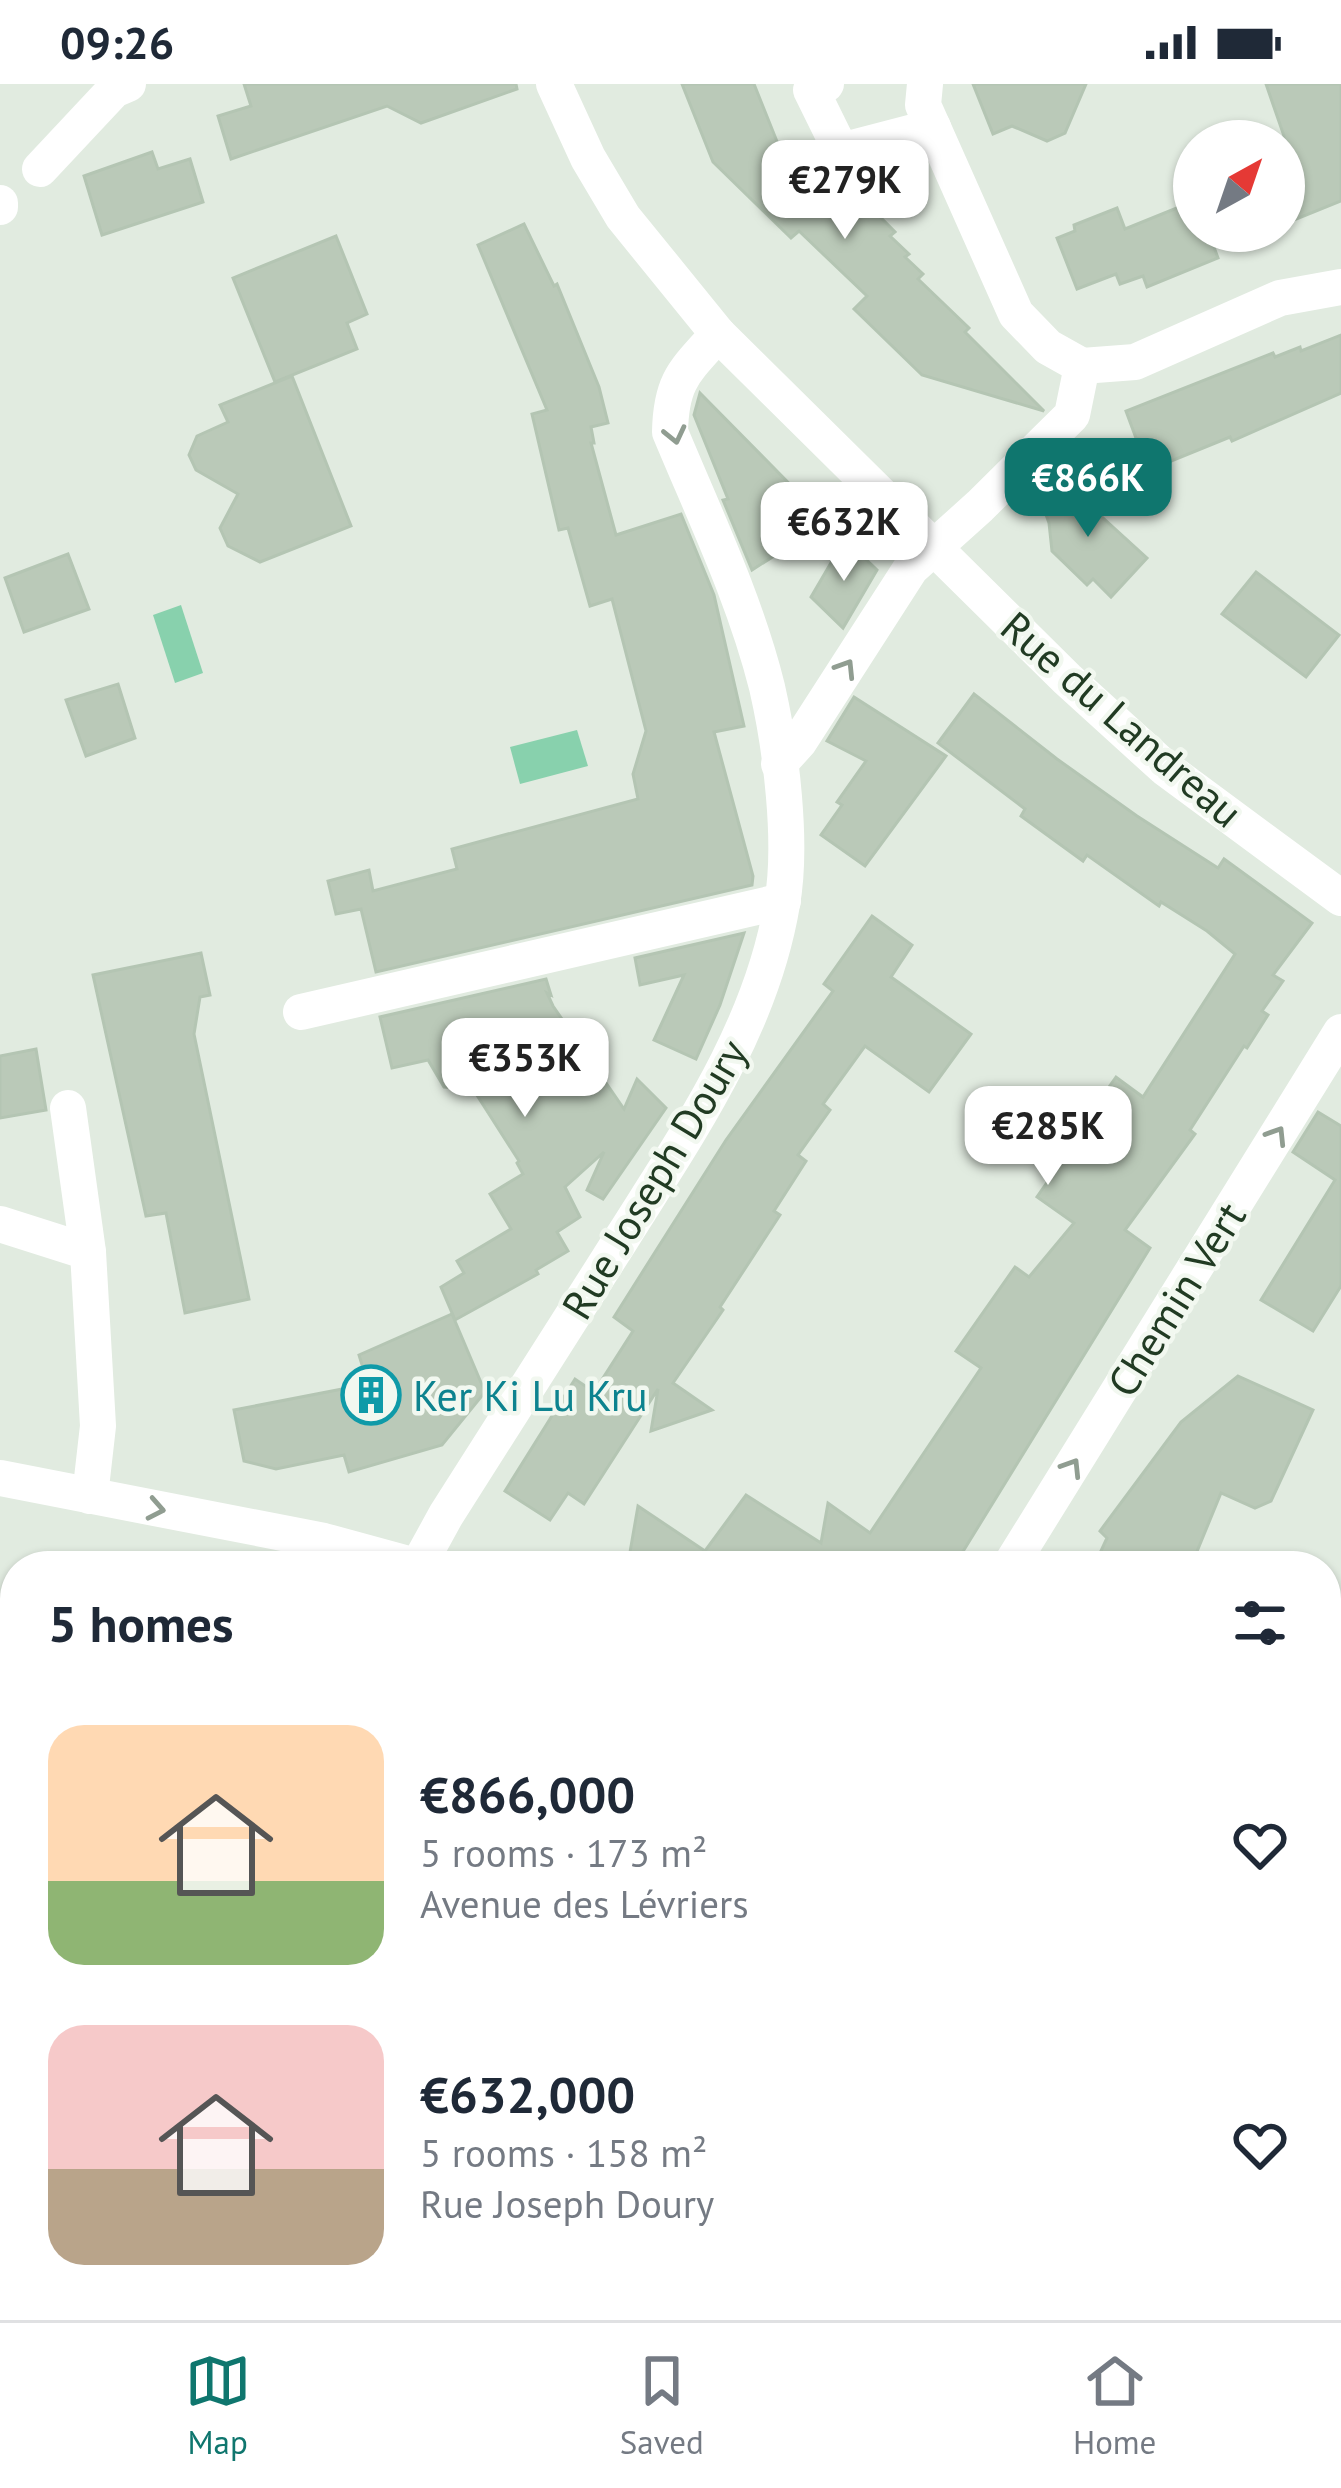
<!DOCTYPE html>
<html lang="en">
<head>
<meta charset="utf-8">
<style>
	:root { --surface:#fff; --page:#f6f6f7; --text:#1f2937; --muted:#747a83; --line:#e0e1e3; --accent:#0f766e }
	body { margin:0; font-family:"PT Sans",sans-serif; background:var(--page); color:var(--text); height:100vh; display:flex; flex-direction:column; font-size:45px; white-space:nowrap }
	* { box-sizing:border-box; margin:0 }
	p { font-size:39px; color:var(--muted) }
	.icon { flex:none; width:66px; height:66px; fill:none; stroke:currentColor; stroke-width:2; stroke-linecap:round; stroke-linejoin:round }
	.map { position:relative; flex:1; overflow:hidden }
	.panel { position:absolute; left:0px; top:1467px; width:1341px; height:771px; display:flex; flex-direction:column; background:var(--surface); border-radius:48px 48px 0 0; box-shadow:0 3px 9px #0004 }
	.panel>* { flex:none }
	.needle { width:78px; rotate:40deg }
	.buttons { position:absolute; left:1173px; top:36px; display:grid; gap:24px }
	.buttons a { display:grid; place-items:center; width:132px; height:132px; border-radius:50%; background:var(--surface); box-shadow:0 3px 9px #0004; font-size:60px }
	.price { position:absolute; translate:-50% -102px; padding:0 27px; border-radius:24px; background:#fff; color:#222; font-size:39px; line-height:78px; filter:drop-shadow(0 3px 6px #0008) }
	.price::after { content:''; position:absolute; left:50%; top:72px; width:36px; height:27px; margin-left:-18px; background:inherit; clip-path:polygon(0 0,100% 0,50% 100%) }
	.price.on { background:var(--accent); color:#fff }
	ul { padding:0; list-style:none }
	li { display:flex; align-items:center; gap:36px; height:300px; padding:0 48px }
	li span { display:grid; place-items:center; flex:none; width:336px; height:240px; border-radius:36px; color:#555 }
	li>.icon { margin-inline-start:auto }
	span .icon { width:144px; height:144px; fill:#fffc; stroke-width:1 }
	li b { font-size:51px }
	h2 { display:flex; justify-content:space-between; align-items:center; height:144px; padding:0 48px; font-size:51px }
	.status { display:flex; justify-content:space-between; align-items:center; height:84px; padding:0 60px; background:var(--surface); direction:ltr }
	.status svg { height:33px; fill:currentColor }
	.dock { display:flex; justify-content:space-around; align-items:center; height:168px; border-top:3px solid var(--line); background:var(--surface); font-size:33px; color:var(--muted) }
	.dock a { display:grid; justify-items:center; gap:6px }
	.dock .on { color:var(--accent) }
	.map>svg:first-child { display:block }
</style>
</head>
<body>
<div class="status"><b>09:26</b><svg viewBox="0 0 49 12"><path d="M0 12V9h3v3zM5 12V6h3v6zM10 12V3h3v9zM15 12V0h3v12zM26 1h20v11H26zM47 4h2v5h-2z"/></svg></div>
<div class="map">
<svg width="1341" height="2236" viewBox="0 0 1341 2236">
	<rect width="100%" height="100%" fill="#e1ebe0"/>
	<g fill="#d0dbce">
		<polygon points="1341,1627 1341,1856 1326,1865 1326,1637"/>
		<polygon points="394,2223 967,2223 957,2236 374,2236"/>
	</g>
	<g fill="#88d1ad">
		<polygon points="181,521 203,589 175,599 153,531"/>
		<polygon points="577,646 588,682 520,700 510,663"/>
	</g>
	<g fill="#bac9b8" stroke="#b4c5b3" stroke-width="3">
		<polygon points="244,0 516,0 517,5 421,39 387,22 231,75 218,32 251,22"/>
		<polygon points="682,0 754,0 778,60 833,113 846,99 895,148 890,152 909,170 905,173 923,190 918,195 969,244 965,248 1044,327 922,291 854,225 867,212 799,147 791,154 713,78"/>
		<polygon points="973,0 1086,0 1065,49 1047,57 1012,42 993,50"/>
		<polygon points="1266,0 1341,0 1341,117 1284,140 1284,52"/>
		<polygon points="152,68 158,85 190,75 203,118 102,151 84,92"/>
		<polygon points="1194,117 1194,147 1208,147 1218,174 1147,203 1143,192 1120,200 1116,190 1077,205 1057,154 1075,147 1074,141 1117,124 1125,145"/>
		<polygon points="524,140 554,202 557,200 599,303 608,339 591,343 594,359 591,359 616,451 681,430 714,511 744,642 714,648 753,792 752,801 376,888 361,825 336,830 328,797 369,786 373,807 457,785 452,765 638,715 633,690 646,647 612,515 590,522 568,444 559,446 532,330 547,326 478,161"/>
		<polygon points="336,152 367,230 347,239 357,265 275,298 233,194"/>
		<polygon points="1341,251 1341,309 1232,357 1230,353 1159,382 1151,359 1136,354 1126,327 1273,269 1275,273 1300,263 1301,267"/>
		<polygon points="292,292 351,442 260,478 228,462 220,444 238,410 196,386 189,371 197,352 228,338 220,321"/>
		<polygon points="700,309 827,438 752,486 723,416 728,415 694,331"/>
		<polygon points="1059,394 1147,474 1111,513 1093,495 1087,501 1052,467 1049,439 1040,414"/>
		<polygon points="845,455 877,486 843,544 811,513"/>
		<polygon points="68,470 89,525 24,548 5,494"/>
		<polygon points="1256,488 1339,551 1306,593 1222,530"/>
		<polygon points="118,600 135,654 86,672 66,616"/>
		<polygon points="974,610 1057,675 1137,732 1218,784 1224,775 1312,839 1273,891 1283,897 1262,927 1268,931 1247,964 1244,962 1190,1046 1195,1050 1125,1146 1150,1164 954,1482 676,1482 629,1474 638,1422 705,1467 746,1411 821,1459 828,1419 870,1449 981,1284 956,1267 1015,1183 1029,1193 1074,1139 1037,1113 1078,1054 1075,1051 1116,993 1143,1013 1235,870 1207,847 1161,818 1159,822 1087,771 1083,777 1021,732 1025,725 938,659"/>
		<polygon points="854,613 946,672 865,782 821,751 842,721 837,718 866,677 827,657"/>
		<polygon points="872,832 912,861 891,893 971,950 929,1008 865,962 823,1020 830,1026 798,1071 806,1077 774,1127 780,1131 720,1223 723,1226 673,1299 712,1326 651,1347 658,1305 584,1420 568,1409 550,1436 505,1407 575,1295 594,1308 633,1247 614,1233 726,1056 833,907 824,900"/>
		<polygon points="744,849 720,921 696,975 654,956 684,891 640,901 635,874"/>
		<polygon points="201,869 210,911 200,913 194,950 249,1215 185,1229 166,1129 146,1132 93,891"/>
		<polygon points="546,895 551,911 547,909 553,922 624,1025 637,995 666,1024 603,1115 587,1106 604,1068 565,1103 580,1133 557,1148 568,1167 536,1186 538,1190 455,1236 441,1203 464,1189 457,1177 511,1145 490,1110 523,1090 517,1079 519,1077 473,1005 444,1003 428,976 392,984 380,933"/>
		<polygon points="36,965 46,1026 0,1034 0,972"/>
		<polygon points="1318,1028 1341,1042 1341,1202 1313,1247 1261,1216 1335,1096 1293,1068"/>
		<polygon points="452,1230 485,1308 442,1361 349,1388 344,1371 276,1385 244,1377 234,1326 368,1300 359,1271"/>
		<polygon points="1238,1292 1313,1326 1271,1417 1255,1424 1221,1409 1191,1482 1094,1482 1107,1454 1100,1447 1181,1338"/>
	</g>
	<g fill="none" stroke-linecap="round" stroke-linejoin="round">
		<polyline stroke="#fff" stroke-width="18" points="1040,2223 1062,2236"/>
		<g stroke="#fff" stroke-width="36">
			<polyline points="554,0 588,74 623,133 718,250 1067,595 1165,684 1341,814"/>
			<polyline points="826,0 811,6 841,67 933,43"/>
			<polyline points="925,0 923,21 1016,230 1048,263 1082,282"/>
			<polyline points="40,85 114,6 128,0"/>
			<polyline points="0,119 0,123"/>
			<polyline points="779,680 799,658 911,484 980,422 1072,331 1082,282 1135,278 1280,214 1341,203"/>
			<polyline points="301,928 783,817"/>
			<polyline points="68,1024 88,1168"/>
			<polyline points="0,1140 88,1168 98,1342 90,1412"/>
			<polyline points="0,1394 324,1457 416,1482"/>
			<path d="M418 1482 446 1431C505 1339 563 1246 622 1154 688 1049 761 945 782 820 793 759 781 664 767 603 745 515 705 432 670 348 671 296 685 287 718 250"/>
			<polyline points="1010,1482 1341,948"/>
			<polyline points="1326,1941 1341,1931"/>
			<polyline points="0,1952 15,1961"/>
			<polyline points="0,2156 15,2131"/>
			<polyline points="217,2236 221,2223"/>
			<polyline points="1024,2236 1035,2223"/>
		</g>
		<g stroke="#5b775d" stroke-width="3">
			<polyline points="1326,1649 1341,1639"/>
			<polyline points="1326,1674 1341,1664"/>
			<polyline points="402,2236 423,2223"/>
			<polyline points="441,2236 461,2223"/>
		</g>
		<defs>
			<g id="rail">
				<polyline points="1326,1733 1341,1723"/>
				<polyline points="1326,1787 1341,1777"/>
				<polyline points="539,2236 559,2223"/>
				<polyline points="652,2236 669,2223"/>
			</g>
		</defs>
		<use href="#rail" stroke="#5b775d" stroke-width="14"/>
		<use href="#rail" stroke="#f2f8f0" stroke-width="9" stroke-dasharray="27" stroke-linecap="butt"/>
	</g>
	<defs><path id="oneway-chevron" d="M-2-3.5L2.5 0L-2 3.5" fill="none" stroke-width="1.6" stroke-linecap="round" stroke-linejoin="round" transform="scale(3)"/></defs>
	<g stroke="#909d91">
		<use href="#oneway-chevron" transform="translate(675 351) rotate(77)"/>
		<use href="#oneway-chevron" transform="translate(846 584) rotate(-58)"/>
		<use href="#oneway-chevron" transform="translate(1277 1051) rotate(-58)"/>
		<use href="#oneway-chevron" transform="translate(1072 1383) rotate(-58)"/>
		<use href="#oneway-chevron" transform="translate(156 1425) rotate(11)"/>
	</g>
	<defs>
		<symbol id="building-ring" viewBox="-11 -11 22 22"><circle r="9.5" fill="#f2f8f0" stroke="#0f9aa8" stroke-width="1.5"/><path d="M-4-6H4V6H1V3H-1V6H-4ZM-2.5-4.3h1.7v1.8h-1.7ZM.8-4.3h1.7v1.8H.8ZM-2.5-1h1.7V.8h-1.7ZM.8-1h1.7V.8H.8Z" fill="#0f9aa8"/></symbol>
	</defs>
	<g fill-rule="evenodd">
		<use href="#building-ring" x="338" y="1278" width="66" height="66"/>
	</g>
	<g text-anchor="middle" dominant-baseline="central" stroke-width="9" stroke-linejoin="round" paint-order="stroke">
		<g font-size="42" fill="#213b23" stroke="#f2f8f0">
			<text transform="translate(1122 635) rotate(41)">Rue du Landreau</text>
			<text transform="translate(654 1095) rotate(-59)">Rue Joseph Doury</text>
			<text transform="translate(1176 1215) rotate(-58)">Chemin Vert</text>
		</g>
		<g font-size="42" fill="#0d838f" stroke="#f2f8f0" text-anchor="start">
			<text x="413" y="1311">Ker Ki Lu Kru</text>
		</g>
	</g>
</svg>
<div class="buttons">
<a><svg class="needle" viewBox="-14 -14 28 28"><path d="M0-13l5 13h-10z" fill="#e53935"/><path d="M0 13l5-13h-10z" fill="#747a83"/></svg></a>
</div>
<b class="price" style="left:845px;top:158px">€279K</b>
<b class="price on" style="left:1088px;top:456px">€866K</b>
<b class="price" style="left:844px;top:500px">€632K</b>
<b class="price" style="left:525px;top:1036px">€353K</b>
<b class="price" style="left:1048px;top:1104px">€285K</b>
<section class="panel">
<h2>5 homes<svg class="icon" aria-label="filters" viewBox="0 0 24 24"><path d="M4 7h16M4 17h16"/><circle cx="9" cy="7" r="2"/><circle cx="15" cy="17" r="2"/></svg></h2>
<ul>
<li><span style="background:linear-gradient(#ffd9b3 65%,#8fb573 0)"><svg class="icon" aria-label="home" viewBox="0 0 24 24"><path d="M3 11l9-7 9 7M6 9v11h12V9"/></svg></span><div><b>€866,000</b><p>5 rooms · 173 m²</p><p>Avenue des Lévriers</p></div><svg class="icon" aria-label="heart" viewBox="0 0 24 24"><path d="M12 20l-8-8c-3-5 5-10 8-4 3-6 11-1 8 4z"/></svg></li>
<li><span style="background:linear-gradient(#f6c9c9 60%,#b9a48a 0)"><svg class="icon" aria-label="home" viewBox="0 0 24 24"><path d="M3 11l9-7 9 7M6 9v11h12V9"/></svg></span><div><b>€632,000</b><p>5 rooms · 158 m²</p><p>Rue Joseph Doury</p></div><svg class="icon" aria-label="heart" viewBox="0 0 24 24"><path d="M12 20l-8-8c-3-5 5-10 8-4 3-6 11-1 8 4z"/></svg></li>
</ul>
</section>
</div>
<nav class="dock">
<a class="on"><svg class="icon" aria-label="map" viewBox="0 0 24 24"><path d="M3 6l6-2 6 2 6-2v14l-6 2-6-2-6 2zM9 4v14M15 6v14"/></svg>Map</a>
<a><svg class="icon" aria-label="saved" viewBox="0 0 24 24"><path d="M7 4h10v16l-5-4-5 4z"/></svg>Saved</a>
<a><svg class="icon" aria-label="home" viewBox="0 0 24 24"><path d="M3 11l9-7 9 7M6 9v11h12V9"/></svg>Home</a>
</nav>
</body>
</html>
